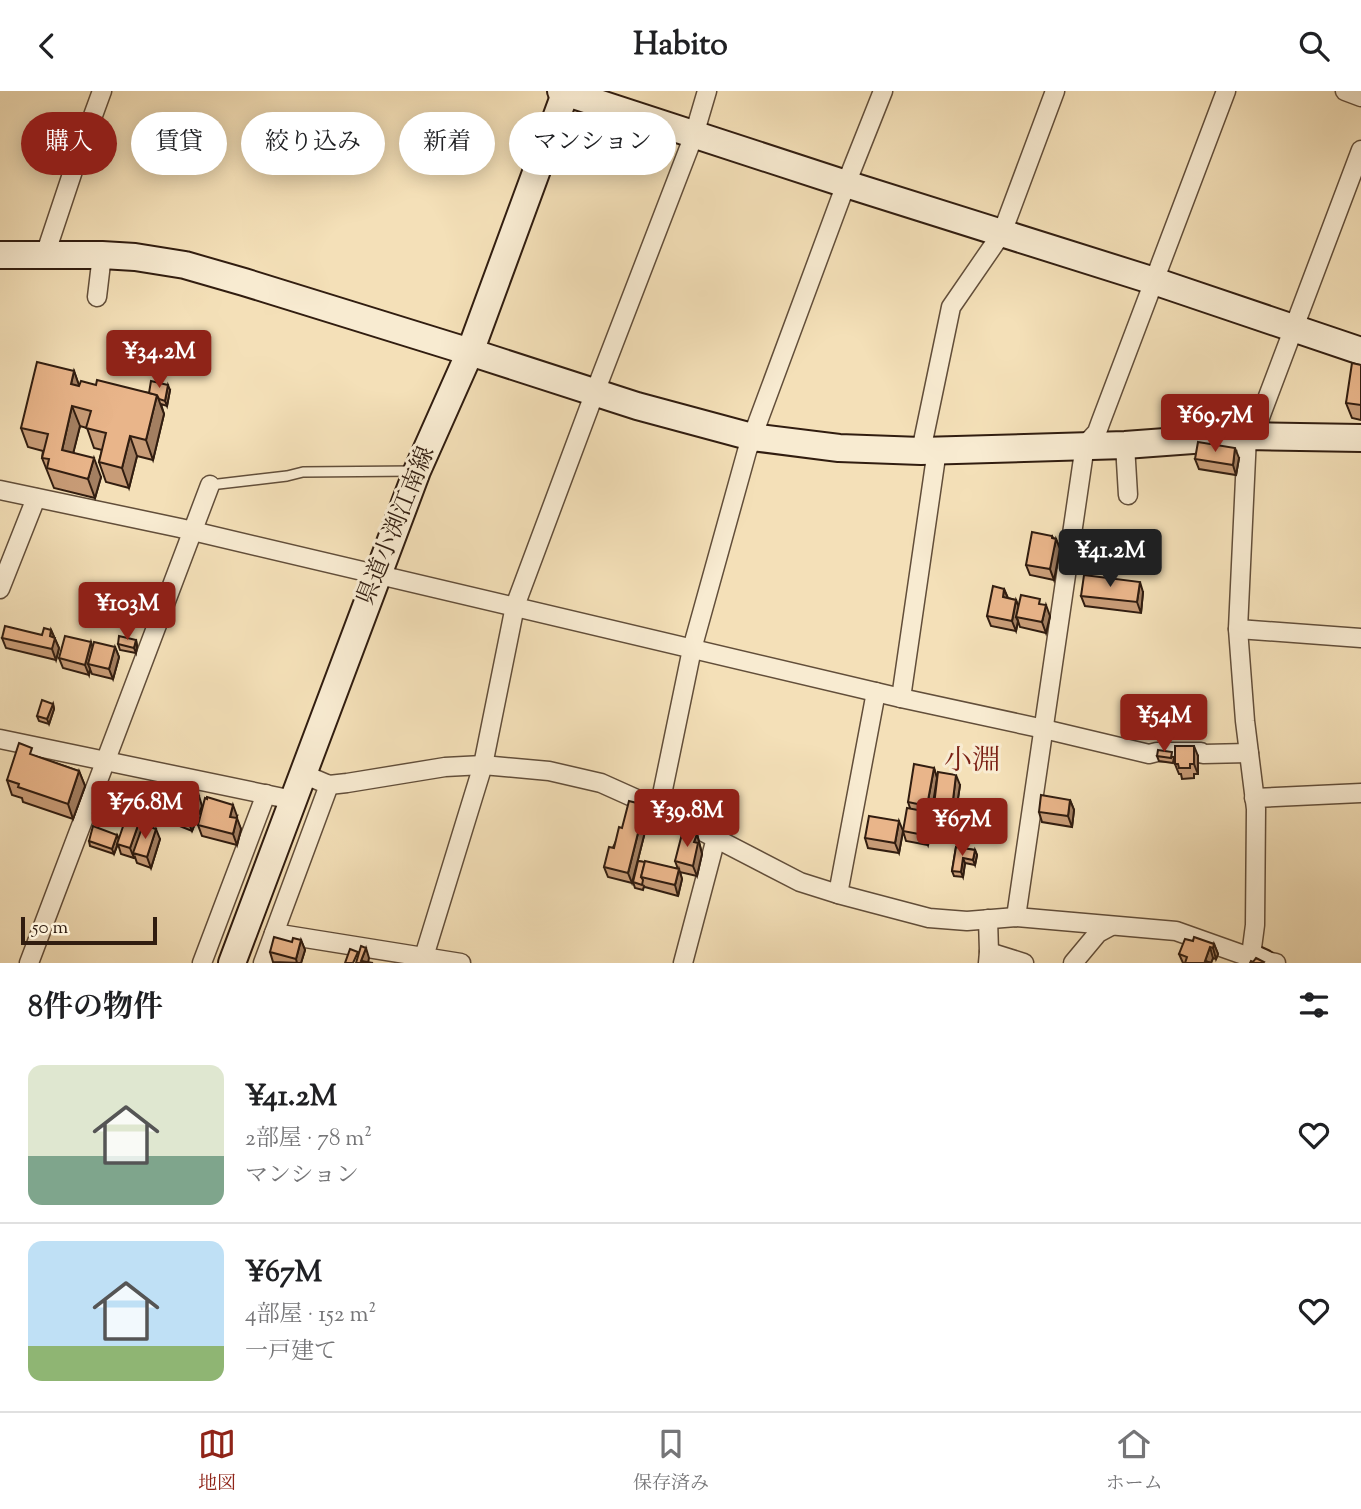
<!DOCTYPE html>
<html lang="ja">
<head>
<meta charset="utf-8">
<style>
	:root { --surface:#fff; --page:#f2f2f2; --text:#202124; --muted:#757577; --line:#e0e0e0; --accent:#8f2418 }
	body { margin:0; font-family:"Sorts Mill Goudy","Noto Serif JP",serif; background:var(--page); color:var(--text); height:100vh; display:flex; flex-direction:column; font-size:26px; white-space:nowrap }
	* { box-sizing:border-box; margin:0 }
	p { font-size:23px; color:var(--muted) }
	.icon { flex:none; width:38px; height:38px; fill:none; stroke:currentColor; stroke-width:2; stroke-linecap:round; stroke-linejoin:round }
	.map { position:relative; height:872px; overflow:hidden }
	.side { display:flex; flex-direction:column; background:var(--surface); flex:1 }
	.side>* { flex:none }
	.top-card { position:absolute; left:21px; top:21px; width:700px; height:63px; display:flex; gap:14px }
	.scale { position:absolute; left:21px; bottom:18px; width:136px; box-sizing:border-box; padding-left:7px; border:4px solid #311d10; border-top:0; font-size:19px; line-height:24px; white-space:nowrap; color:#311d10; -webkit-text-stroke:5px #f8ebd1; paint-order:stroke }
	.price { position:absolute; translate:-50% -60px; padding:0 16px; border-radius:7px; background:var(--accent); color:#fff; font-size:23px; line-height:46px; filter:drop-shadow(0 2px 4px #0008) }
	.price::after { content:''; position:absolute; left:50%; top:42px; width:21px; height:16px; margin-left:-10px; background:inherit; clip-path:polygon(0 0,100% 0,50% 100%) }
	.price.on { background:#222; color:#fff }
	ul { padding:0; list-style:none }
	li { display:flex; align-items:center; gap:21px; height:175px; padding:0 28px }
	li+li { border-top:2px solid var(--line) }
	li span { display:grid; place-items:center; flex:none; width:196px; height:140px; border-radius:14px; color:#555 }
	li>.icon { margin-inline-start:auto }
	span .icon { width:84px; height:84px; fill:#fffc; stroke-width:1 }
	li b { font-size:30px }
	h2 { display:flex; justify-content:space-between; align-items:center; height:84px; padding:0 28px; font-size:30px }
	.pill { padding:0 24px; border-radius:32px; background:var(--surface); box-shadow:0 4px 18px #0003; font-size:24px; line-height:63px }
	.pill.on { background:var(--accent); color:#fff }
	header { display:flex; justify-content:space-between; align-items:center; height:91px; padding:0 28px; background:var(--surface); font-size:32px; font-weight:700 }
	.dock { display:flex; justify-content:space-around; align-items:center; height:98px; border-top:2px solid var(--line); background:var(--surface); font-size:19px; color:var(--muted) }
	.dock a { display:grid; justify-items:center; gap:4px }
	.dock .on { color:var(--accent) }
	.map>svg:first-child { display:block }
</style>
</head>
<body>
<header><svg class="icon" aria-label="back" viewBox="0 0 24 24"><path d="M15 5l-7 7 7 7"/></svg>Habito<svg class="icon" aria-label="search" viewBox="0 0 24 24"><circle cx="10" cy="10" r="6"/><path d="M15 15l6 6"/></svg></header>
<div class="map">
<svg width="1361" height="872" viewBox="0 0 1361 872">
	<rect width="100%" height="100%" fill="#f4e0b8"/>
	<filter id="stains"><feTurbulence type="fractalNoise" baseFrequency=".00286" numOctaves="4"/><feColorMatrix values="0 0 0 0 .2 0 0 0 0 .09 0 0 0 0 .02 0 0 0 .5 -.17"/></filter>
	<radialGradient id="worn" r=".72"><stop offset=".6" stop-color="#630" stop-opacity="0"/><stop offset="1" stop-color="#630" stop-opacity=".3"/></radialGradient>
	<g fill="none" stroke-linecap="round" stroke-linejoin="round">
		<defs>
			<polyline id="lane" points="210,394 287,385 303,381 415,380"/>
			<g id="street">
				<polyline points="1345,0 1361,6"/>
				<polyline points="45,164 76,71 102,0"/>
				<polyline points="97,206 102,164"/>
				<polyline points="1247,345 1238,538 1245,630 1256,718 1255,834 1250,872"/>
				<polyline points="1253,345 1361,59"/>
				<polyline points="1125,354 1128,404"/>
				<polyline points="921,360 951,216 1002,142 1055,0"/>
				<polyline points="0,399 180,437 901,607 1044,638 1149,663 1157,661 1201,661 1203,663 1249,662"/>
				<polyline points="0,498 36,407"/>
				<polyline points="1238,538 1361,547"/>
				<polyline points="901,607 937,359"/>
				<polyline points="0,648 293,709"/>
				<polyline points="303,683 329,694 347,692 445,676 483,674 549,680 601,692 659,718 800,791 838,803 929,827 967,830 1016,826 1176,840 1252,867 1276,872"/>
				<polyline points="1254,707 1361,702"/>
				<polyline points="659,718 692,558 747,360 846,93 883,0"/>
				<polyline points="838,803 876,601"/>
				<polyline points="1016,826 1085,354 1097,341 1101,330 1226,0"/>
				<polyline points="988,828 989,861 988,872"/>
				<polyline points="274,842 461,872"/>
				<polyline points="989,861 1024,872"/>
				<polyline points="29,872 210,394"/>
				<polyline points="202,872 266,703"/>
				<polyline points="263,872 329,694"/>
				<polyline points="422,872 483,674 515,515 595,301 694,44 707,0"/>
				<polyline points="683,872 716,747"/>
				<polyline points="1073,872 1098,842 1111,835"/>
			</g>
			<g id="secondary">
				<polyline points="561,0 846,93 1154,190 1361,260"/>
				<polyline points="0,164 102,164 135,166 185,174 244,191 470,261 637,315 752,346 839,357 921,360 1125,354 1247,345 1361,347"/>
				<polyline points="1252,867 1263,872"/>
				<polyline points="232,872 417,380 470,261 566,0"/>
			</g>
		</defs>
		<use href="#lane" stroke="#624e3a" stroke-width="12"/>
		<use href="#street" stroke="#624e3a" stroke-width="21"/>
		<use href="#secondary" stroke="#311d10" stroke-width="30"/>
		<use href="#lane" stroke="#f8ebd1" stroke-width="9"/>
		<use href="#street" stroke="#f8ebd1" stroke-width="18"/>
		<use href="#secondary" stroke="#f8ebd1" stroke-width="26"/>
	</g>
	<g fill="#c89c77" stroke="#311d10" stroke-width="2">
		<polygon points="1361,274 1361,329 1352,327 1346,312"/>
		<polygon points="74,280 79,295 96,294 149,302 170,299 167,315 161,313 164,323 153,369 137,365 129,397 106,391 99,371 102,359 94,357 87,337 80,335 73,362 101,386 95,407 54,397 42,367 43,360 28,356 21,337"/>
		<polygon points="1239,367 1236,384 1199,378 1195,368"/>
		<polygon points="1052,445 1053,447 1056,448 1060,458 1054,489 1030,484 1026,474"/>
		<polygon points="1004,498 1008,507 1016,509 1018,515 1042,514 1050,525 1046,542 1020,536 1018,530 1016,540 991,535 987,525"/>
		<polygon points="1143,501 1141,522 1085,515 1081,505"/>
		<polygon points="51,539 59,557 56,569 6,557 2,547 42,544"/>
		<polygon points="136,549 137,555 136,562 120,559 118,553"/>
		<polygon points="93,556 115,556 119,566 113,588 92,583 90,578 89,584 63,577 59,567"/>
		<polygon points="53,613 54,618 49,633 39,630 37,625"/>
		<polygon points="35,665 79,680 85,695 73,728 23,711 22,707 12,704 7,689"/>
		<polygon points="1157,665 1174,666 1173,672 1159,670"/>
		<polygon points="1198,665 1198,683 1194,683 1194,687 1182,688 1181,683 1179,683 1175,673"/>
		<polygon points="934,677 937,687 960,694 955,727 938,725 934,714 937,688 930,725 933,731 928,754 906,750 903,740 899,762 868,757 865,747 903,739 910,717 908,711"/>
		<polygon points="192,702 202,715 192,740 177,734 171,719"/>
		<polygon points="1070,709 1074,719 1072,736 1042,731 1039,721"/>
		<polygon points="105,718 107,723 104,730 95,727 93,722"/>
		<polygon points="142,723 145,734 160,748 151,777 137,772 135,766 134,767 121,763 118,753 114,763 90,755 89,750 117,744 119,749"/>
		<polygon points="237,725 236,727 241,738 237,754 202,745 198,734"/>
		<polygon points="649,725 632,792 608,786 604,776 622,737"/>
		<polygon points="697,743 702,763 697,785 680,781 682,788 678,805 645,796 644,795 643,799 635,797 633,791 638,770 678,778 675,770"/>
		<polygon points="956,756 975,759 977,764 975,774 965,772 963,786 954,785 952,780"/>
		<polygon points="301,849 305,859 301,872 273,871 270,861 292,851"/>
		<polygon points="1193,850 1214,853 1218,863 1216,868 1213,867 1211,872 1183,872 1179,863"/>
	</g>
	<g fill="#a37f61" stroke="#311d10" stroke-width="2">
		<polygon points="74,280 81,300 71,293"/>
		<polygon points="168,294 170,299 167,315 165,310"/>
		<polygon points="157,304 164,323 153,369 146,349"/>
		<polygon points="72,315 80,335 69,379 62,359"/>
		<polygon points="130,345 137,365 129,397 122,377"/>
		<polygon points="1235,357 1239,367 1236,384 1233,374"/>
		<polygon points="94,367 101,386 95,407 88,388"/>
		<polygon points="1052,445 1055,453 1056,448 1060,458 1054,489 1050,478"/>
		<polygon points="1140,491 1143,501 1141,522 1137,511"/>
		<polygon points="1004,498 1008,508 1003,506"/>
		<polygon points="1016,509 1020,519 1016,526 1018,530 1016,540 1012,530"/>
		<polygon points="1046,514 1050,525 1046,542 1042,531"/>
		<polygon points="51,539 59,557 56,569 52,558 50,545"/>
		<polygon points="136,549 137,555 136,562 134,557"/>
		<polygon points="91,551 94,561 88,573 90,578 89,584 85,574"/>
		<polygon points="115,556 119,566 113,588 109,578"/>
		<polygon points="53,613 54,618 49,633 47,628"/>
		<polygon points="1194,655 1198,665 1198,683 1194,673"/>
		<polygon points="934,677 937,687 931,725 927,715"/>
		<polygon points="79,680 85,695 73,728 68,713"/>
		<polygon points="956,684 960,694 955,727 952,717"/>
		<polygon points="199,705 202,715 192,740 188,730"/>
		<polygon points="1070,709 1074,719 1072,736 1068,725"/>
		<polygon points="233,714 237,725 234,736 230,726"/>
		<polygon points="645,714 649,725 632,792 628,782"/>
		<polygon points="105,718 107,723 104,730 102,725"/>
		<polygon points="929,721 933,731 928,754 924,744"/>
		<polygon points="142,723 146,733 136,763 133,762 134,767 130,757"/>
		<polygon points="237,727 241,738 237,754 233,743"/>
		<polygon points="899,730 903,740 899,762 895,752"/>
		<polygon points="156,738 160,748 151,777 147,766"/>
		<polygon points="697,743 702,763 697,785 693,775 694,751"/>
		<polygon points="117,744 119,749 114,763 112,758"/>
		<polygon points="975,759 977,764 975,774 973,769"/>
		<polygon points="963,767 965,772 963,786 961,781"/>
		<polygon points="679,778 682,788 678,805 675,794"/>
		<polygon points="301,849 305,859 301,872 297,872 296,868"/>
		<polygon points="1214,853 1218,863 1216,868 1213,857"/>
		<polygon points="1210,856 1213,867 1211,872 1205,870"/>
		<polygon points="366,857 369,867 368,872 361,870"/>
	</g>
	<g fill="#e9b58a" stroke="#311d10" stroke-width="2">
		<polygon points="37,271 74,280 71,293 79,295 81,290 96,294 97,289 157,304 146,349 130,345 122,377 99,371 106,342 86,337 91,320 72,315 62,359 94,367 88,388 47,377 49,368 42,367 48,343 21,337"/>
		<polygon points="1352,272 1361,274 1361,314 1346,312"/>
		<polygon points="151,290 168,294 165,310 159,308 157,304 149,302"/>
		<polygon points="1198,351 1235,357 1233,374 1195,368"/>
		<polygon points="1032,441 1052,445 1052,447 1056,448 1050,478 1026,474"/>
		<polygon points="1084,484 1140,491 1137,511 1081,505"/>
		<polygon points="993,495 1004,498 1003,506 1016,509 1012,530 987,525"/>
		<polygon points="1021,504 1040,508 1039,513 1046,514 1042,531 1016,526"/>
		<polygon points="5,535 42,544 44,537 51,539 50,545 55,547 52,558 2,547"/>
		<polygon points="65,545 91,551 85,574 59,567"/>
		<polygon points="119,545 136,549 134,557 118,553"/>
		<polygon points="94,551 115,556 109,578 88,573"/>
		<polygon points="42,609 53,613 47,628 37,625"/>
		<polygon points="19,652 32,657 30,663 79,680 68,713 18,696 19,693 7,689"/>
		<polygon points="1175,655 1194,655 1194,673 1190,673 1190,677 1179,677 1178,673 1175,673"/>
		<polygon points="1158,659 1172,661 1171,667 1157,665"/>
		<polygon points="914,673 934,677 927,715 908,711"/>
		<polygon points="938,681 956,684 952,717 934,714"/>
		<polygon points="182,694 190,698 189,701 199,705 188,730 173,723 175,721 171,719"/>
		<polygon points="1041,704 1070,709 1068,725 1039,721"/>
		<polygon points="207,706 233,714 230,726 237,727 233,743 198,734 205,707 207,708"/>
		<polygon points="629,710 645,714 628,782 604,776 609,756 614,757 619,736 622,737"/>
		<polygon points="95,715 105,718 102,725 93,722"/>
		<polygon points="907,717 929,721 924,744 903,740"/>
		<polygon points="129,718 142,723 130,757 117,753"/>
		<polygon points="869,725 899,730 895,752 865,747"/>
		<polygon points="143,734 156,738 147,766 133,762"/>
		<polygon points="93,735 117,744 112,758 89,750"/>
		<polygon points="683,739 697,743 694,751 698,752 693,775 675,770"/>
		<polygon points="956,756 975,759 973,769 963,767 961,781 952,780"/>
		<polygon points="638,770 645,771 641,786 643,789 642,794 633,791"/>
		<polygon points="645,770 679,778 675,794 641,786"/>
		<polygon points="274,846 292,851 293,847 301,849 296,868 270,861"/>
		<polygon points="1194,846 1214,853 1213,857 1210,856 1205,870 1211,872 1185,872 1187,866 1179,863 1185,848 1193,850"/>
		<polygon points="361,855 366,857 361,870 373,872 356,872"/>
		<polygon points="350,858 358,861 353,872 345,872"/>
		<polygon points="1256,867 1264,871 1263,872 1250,872 1251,870 1253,871"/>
	</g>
	<g text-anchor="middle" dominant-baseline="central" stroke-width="6" stroke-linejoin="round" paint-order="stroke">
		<g font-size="24" fill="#311d10" stroke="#f8ebd1">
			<text transform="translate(397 435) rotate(-68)">県道小渕江南線</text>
		</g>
		<g font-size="28" fill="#7a1f14" stroke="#f8ebd1">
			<text x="972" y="671">小淵</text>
		</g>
	</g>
	<rect width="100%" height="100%" filter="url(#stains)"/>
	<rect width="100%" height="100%" fill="url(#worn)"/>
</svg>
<div class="scale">50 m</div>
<b class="price" style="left:159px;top:299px">¥34.2M</b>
<b class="price" style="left:1215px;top:363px">¥69.7M</b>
<b class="price on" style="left:1110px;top:498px">¥41.2M</b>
<b class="price" style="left:127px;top:551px">¥103M</b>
<b class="price" style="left:1164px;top:663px">¥54M</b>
<b class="price" style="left:145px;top:750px">¥76.8M</b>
<b class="price" style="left:687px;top:758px">¥39.8M</b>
<b class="price" style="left:962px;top:767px">¥67M</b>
<div class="top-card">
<a class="pill on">購入</a>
<a class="pill">賃貸</a>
<a class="pill">絞り込み</a>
<a class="pill">新着</a>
<a class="pill">マンション</a>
</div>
</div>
<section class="side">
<h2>8件の物件<svg class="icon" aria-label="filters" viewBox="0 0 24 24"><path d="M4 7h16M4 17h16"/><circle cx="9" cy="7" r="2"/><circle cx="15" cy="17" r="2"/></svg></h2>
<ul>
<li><span style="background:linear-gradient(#dfe7d0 65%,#7fa58c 0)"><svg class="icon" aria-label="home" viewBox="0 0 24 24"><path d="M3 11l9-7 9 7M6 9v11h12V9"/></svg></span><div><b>¥41.2M</b><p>2部屋 · 78 m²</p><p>マンション</p></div><svg class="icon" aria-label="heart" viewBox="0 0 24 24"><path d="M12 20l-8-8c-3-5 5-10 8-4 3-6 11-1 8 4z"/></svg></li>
<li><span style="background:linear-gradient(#bfe0f5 75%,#8fb573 0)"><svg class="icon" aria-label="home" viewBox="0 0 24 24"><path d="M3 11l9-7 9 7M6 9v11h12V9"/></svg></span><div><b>¥67M</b><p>4部屋 · 152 m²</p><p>一戸建て</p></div><svg class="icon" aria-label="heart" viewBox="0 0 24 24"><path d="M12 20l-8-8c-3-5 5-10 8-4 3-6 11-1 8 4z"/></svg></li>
</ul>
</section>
<nav class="dock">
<a class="on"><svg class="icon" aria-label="map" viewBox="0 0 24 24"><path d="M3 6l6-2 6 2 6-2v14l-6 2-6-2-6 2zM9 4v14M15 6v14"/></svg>地図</a>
<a><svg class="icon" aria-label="saved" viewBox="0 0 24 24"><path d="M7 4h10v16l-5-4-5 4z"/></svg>保存済み</a>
<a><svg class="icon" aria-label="home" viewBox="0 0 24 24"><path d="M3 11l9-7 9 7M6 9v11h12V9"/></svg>ホーム</a>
</nav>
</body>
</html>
